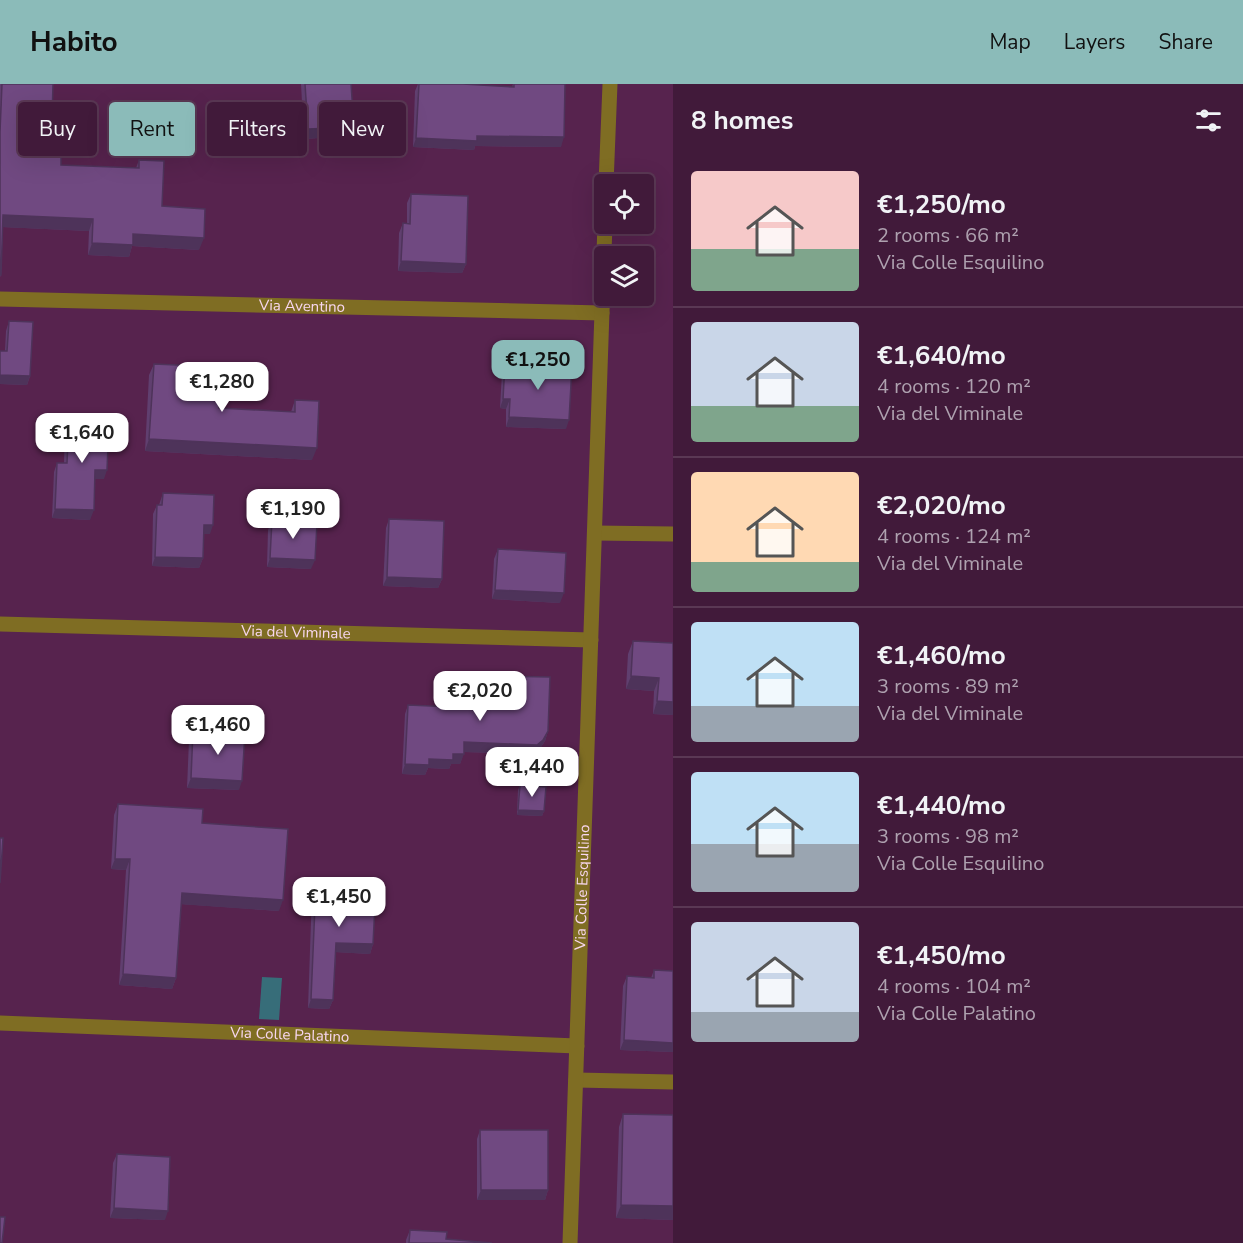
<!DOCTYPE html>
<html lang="en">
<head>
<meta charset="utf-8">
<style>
	:root { --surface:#411a3a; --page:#4c2745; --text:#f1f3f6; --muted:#aea1af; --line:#5a3854; --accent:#8bbbb9 }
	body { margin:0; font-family:"Nunito Sans",sans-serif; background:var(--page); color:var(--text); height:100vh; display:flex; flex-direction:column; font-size:22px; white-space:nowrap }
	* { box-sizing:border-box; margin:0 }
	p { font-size:20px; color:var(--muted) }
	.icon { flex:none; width:33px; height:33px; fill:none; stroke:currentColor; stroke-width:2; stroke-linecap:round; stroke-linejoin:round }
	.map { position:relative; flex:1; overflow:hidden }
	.side { display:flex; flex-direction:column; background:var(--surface); width:570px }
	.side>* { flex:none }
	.banner { position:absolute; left:18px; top:18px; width:564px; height:54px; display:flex; gap:12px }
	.fabs { position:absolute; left:594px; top:90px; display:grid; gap:12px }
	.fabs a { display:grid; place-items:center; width:60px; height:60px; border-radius:6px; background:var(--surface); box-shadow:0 6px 24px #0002,0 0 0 2px var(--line); font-size:30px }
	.price { position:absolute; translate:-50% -51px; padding:0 14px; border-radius:12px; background:#fff; color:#222; font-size:20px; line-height:39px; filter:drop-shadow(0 2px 3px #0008) }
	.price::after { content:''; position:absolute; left:50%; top:36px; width:18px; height:14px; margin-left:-9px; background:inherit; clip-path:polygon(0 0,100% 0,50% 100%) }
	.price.active { background:var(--accent); color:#111 }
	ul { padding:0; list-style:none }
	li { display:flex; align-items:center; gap:18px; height:150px; padding:0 18px }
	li+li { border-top:2px solid var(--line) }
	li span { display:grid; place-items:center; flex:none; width:168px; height:120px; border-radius:6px; color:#555 }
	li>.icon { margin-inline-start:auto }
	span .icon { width:72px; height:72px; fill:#fffc; stroke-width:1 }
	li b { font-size:26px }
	h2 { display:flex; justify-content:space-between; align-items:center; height:72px; padding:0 18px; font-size:26px }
	.chip { padding:0 21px; border-radius:6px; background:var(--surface); box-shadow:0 6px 24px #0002,0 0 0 2px var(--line); font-size:21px; line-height:54px }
	.chip.active { background:var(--accent); color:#111 }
	header { display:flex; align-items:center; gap:36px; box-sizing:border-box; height:84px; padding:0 30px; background:var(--accent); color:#111 }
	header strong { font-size:28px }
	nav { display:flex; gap:33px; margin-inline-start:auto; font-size:21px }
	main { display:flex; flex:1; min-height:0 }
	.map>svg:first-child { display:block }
</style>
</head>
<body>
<header>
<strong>Habito</strong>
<nav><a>Map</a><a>Layers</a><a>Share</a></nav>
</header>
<main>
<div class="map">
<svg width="673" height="1159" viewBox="0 0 673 1159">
	<rect width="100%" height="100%" fill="#57234e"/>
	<polygon fill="#376d79" points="262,893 282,894 279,936 259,935"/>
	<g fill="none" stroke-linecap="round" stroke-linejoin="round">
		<g stroke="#7f6d23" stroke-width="15">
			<polyline points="606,100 610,0"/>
			<path id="s1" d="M0 215 602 229"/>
			<polyline points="595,449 673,450"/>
			<path id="s2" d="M0 540 591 556"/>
			<path id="s3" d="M0 939 577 962"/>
			<polyline points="576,996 673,998"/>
			<path id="s4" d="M570 1159 605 140"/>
		</g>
	</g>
	<g fill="#603f6f">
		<polygon points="0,0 53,0 52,36 55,73 61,81 136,84 139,76 162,122 199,166 132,162 129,173 88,171 89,147 3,143 1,191 0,193"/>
		<polygon points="301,0 351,0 354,43 350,52 304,55"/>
		<polygon points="418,0 463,0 512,3 513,0 565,0 561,63 475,62 474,66 413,63 415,7"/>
		<polygon points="411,110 466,180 462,189 398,187 399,149 403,139 407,140 407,119"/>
		<polygon points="9,237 30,292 27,301 0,300 0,267 5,267 6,247"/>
		<polygon points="505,279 566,345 506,343 506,325 500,324 502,288"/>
		<polygon points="154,280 219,324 291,328 295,316 312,376 145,367 149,291"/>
		<polygon points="69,334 104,395 95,395 90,436 52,434 54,388 57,379 64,379 65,343"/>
		<polygon points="163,409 210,450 204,450 203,474 199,484 152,482 153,430 157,421 159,421"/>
		<polygon points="389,435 442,495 438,504 383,502 386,444"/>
		<polygon points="272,436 311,485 267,483 268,446"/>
		<polygon points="498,465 560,519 492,515 494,475"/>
		<polygon points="633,557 673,559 673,631 653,630 654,607 626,605 628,570"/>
		<polygon points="500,592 548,647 545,657 539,666 533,670 464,668 460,680 451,680 449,685 428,684 425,691 402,690 405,630 408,621 496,625 496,601"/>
		<polygon points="193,647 239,706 187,704 189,656"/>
		<polygon points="520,701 544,727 542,732 517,731 518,706"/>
		<polygon points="118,720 202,739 279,827 181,820 176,894 172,905 119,901 126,786 111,785 114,731"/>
		<polygon points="316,798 373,860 370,870 336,868 333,916 329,925 308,924 312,808"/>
		<polygon points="654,886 673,887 673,968 620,966 623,902 627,892 651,894"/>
		<polygon points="623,1030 673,1031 673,1136 616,1134 619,1043"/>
		<polygon points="480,1046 548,1106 545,1116 477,1116 477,1055"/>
		<polygon points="117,1070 165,1136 110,1134 113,1079"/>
		<polygon points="410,1146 446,1155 492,1159 406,1159 406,1156"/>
	</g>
	<g fill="#4e335a">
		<polygon points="354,43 350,52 304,55 308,45"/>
		<polygon points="477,52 564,53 561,63 475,62 474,66 413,63 416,54"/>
		<polygon points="3,131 93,135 89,147 0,143"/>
		<polygon points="133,150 204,154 199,166 132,162 129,173 88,171 92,159"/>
		<polygon points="401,177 466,180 462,189 398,187"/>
		<polygon points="0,291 30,292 27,301 0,300"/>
		<polygon points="503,315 510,315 506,325 500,324"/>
		<polygon points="509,333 569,336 566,345 506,343"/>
		<polygon points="149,355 317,364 312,376 145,367"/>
		<polygon points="95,386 107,386 104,395 92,395"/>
		<polygon points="55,425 94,426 90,436 52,434"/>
		<polygon points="204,441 213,441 210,450 200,450"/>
		<polygon points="155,473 203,474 199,484 152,482"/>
		<polygon points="270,474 315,476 311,485 267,483"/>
		<polygon points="387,493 442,495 438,504 383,502"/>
		<polygon points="495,506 564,509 560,519 492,515"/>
		<polygon points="631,592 659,594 654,607 626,605"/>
		<polygon points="657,617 673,618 673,631 653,630"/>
		<polygon points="548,647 545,657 539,666 533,670 461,668 464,658"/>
		<polygon points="453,670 464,670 460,680 451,680 449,685 428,684 425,691 402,690 405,680"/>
		<polygon points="191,694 242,697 239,706 187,704"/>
		<polygon points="518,726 544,727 542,732 517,731"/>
		<polygon points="115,775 130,775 126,786 111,785"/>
		<polygon points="182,809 283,816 279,827 178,820"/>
		<polygon points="336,859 373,860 370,870 333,868"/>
		<polygon points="123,890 176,894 172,905 119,901"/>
		<polygon points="311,915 333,916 329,925 308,924"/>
		<polygon points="624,956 673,959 673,968 620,966"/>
		<polygon points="481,1106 548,1106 545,1116 477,1116"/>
		<polygon points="621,1121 673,1122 673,1136 616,1134"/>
		<polygon points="114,1124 168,1127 165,1136 110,1134"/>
	</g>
	<g fill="#704981" stroke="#4e335a" stroke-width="1.5">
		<polygon points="2,0 53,0 52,36 57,36 55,73 61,73 61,81 139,84 139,76 164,77 162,122 205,125 204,154 133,150 133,161 92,159 93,135 3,131 1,191 0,191 0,48"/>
		<polygon points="305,0 351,0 354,43 308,45"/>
		<polygon points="419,0 463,0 514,3 514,0 565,0 564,53 477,52 477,57 416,54"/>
		<polygon points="411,110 468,112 466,180 401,177 403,139 410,140"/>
		<polygon points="9,237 33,238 30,292 0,291 0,267 7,267"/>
		<polygon points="505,279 572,282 569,336 509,333 510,315 503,315"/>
		<polygon points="154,280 222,283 219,324 295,328 295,316 319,317 317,364 149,355"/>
		<polygon points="69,334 109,335 107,386 95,386 94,426 55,425 57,379 67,379"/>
		<polygon points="163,409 214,411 213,441 204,441 203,474 155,473 157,421 162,421"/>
		<polygon points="389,435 444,437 442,495 387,493"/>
		<polygon points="272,436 317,439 315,476 270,474"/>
		<polygon points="498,465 566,469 564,509 495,506"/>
		<polygon points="633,557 673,559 673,618 657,617 659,594 631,592"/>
		<polygon points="500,592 550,593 548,647 543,656 537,661 464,658 464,670 453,670 453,676 429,675 429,681 405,680 408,621 499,625"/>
		<polygon points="193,647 245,649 242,697 191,694"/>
		<polygon points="520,701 546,703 544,727 518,726"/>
		<polygon points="118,720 203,725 202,739 288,745 283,816 182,809 176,894 123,890 130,775 115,775"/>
		<polygon points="0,754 3,754 0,799"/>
		<polygon points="316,798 376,801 373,860 336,859 333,916 311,915"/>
		<polygon points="654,886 673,887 673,959 624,956 627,892 654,894"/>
		<polygon points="623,1030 673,1031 673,1122 621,1121"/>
		<polygon points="480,1046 548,1046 548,1106 481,1106"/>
		<polygon points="117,1070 170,1073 168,1127 114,1124"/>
		<polygon points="0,1133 5,1133 2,1159 0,1159"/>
		<polygon points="410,1146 447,1148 446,1155 492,1159 409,1159"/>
	</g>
	<g text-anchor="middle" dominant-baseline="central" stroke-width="4.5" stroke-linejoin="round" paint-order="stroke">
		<g font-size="15" fill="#f8d7ef" stroke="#57234e">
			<text stroke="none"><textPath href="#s1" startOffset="302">Via Aventino</textPath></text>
			<text stroke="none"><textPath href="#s2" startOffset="296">Via del Viminale</textPath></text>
			<text stroke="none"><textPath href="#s4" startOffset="356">Via Colle Esquilino</textPath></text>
			<text stroke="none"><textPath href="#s3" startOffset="290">Via Colle Palatino</textPath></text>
		</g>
	</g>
</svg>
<div class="fabs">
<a><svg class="icon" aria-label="locate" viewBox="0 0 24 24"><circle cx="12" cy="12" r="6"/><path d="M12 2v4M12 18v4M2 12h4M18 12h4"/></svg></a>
<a><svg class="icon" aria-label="layers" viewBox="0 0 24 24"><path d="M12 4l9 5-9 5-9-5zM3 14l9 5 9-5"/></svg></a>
</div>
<b class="price active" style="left:538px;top:307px">€1,250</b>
<b class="price" style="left:222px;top:329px">€1,280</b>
<b class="price" style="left:82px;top:380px">€1,640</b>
<b class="price" style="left:293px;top:456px">€1,190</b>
<b class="price" style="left:480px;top:638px">€2,020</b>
<b class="price" style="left:218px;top:672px">€1,460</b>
<b class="price" style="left:532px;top:714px">€1,440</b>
<b class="price" style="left:339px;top:844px">€1,450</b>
<div class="banner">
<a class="chip">Buy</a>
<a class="chip active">Rent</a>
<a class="chip">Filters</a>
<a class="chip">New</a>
</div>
</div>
<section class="side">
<h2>8 homes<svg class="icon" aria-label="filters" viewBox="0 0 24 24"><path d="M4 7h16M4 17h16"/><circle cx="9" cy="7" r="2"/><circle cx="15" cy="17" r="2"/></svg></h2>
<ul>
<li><span style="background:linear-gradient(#f6c9c9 65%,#7fa58c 0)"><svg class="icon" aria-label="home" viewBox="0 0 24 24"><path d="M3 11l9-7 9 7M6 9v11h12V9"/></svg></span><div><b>€1,250/mo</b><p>2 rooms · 66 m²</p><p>Via Colle Esquilino</p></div></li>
<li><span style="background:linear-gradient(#c9d6e8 70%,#7fa58c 0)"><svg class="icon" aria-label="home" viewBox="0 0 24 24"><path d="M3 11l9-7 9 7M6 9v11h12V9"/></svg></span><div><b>€1,640/mo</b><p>4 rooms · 120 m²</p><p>Via del Viminale</p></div></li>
<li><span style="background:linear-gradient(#ffd9b3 75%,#7fa58c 0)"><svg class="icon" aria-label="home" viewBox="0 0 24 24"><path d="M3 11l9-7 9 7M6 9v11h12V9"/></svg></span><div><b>€2,020/mo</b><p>4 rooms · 124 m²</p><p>Via del Viminale</p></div></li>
<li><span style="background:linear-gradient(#bfe0f5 70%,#9aa5b1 0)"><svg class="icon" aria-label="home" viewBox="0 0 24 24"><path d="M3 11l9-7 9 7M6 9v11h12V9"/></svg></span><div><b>€1,460/mo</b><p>3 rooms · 89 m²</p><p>Via del Viminale</p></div></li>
<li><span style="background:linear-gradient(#bfe0f5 60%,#9aa5b1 0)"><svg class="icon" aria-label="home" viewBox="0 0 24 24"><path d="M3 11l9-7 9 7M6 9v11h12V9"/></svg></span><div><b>€1,440/mo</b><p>3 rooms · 98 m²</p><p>Via Colle Esquilino</p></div></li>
<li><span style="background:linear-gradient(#c9d6e8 75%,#9aa5b1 0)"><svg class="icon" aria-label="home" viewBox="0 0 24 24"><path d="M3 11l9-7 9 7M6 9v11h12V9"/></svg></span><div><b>€1,450/mo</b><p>4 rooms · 104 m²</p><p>Via Colle Palatino</p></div></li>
</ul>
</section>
</main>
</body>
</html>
